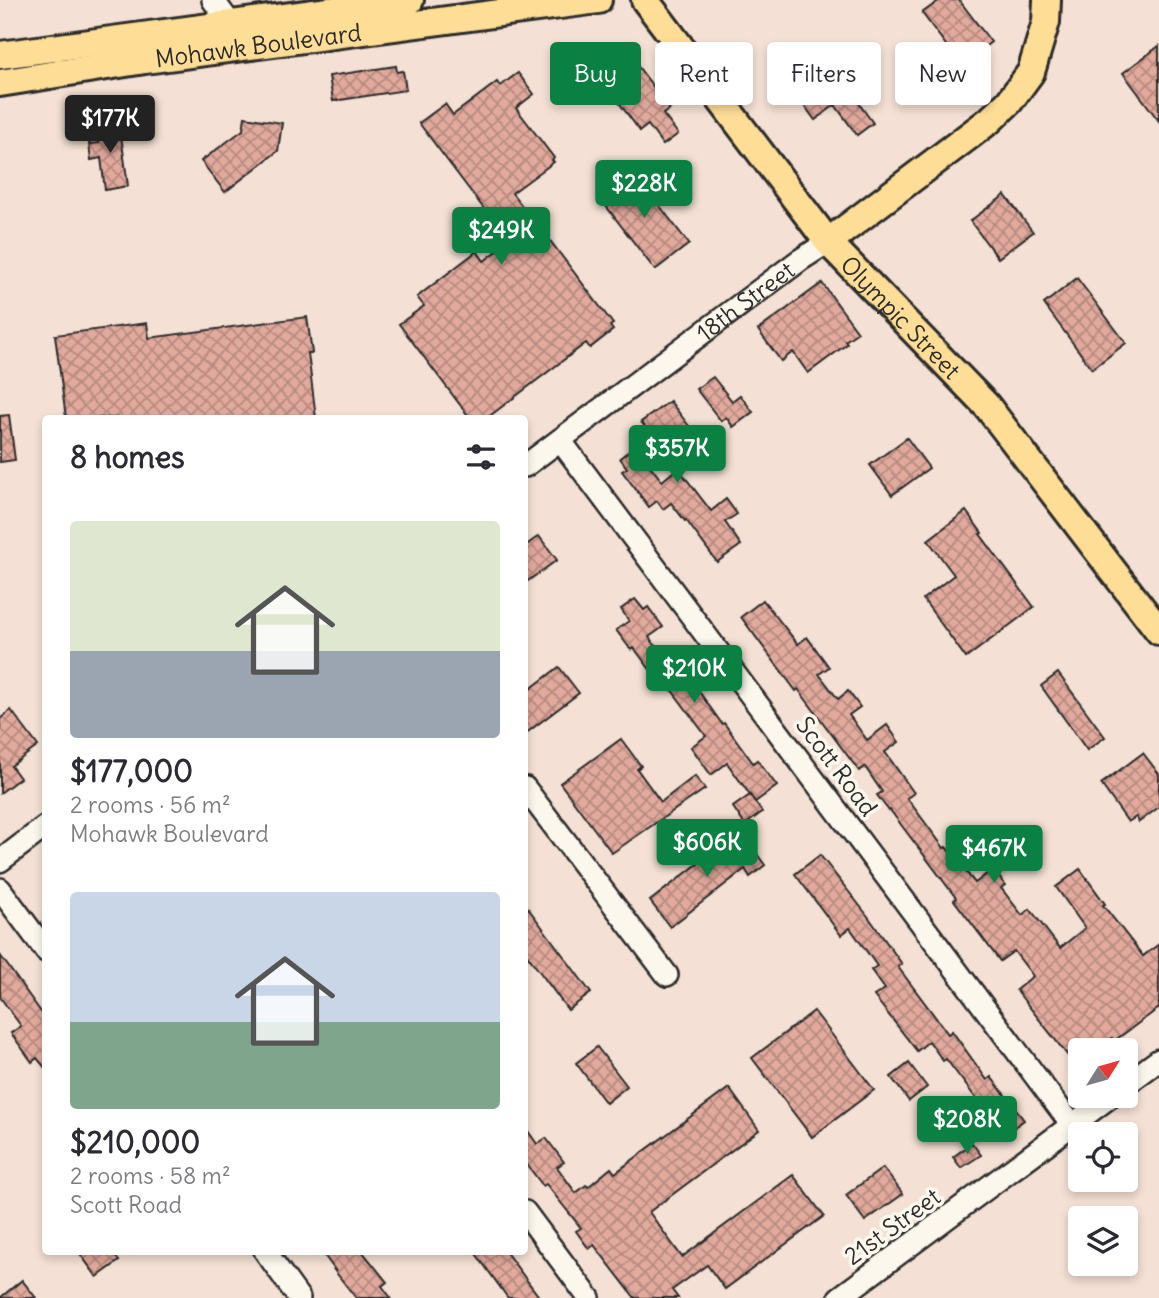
<!DOCTYPE html>
<html lang="en">
<head>
<meta charset="utf-8">
<style>
	:root { --surface:#fff; --page:#f2f2f3; --text:#2b2b33; --muted:#7c7c81; --accent:#0b8043 }
	body { margin:0; font-family:Delius,sans-serif; background:var(--page); color:var(--text); height:100vh; display:flex; flex-direction:column; font-size:26px; white-space:nowrap }
	* { box-sizing:border-box; margin:0 }
	p { font-size:23px; color:var(--muted) }
	.icon { flex:none; width:38px; height:38px; fill:none; stroke:currentColor; stroke-width:2; stroke-linecap:round; stroke-linejoin:round }
	.map { position:relative; flex:1; overflow:hidden }
	.details { position:absolute; left:42px; top:415px; width:486px; height:840px; display:flex; flex-direction:column; background:var(--surface); border-radius:7px; box-shadow:0 4px 10px #0003 }
	.details>* { flex:none }
	.top-card { position:absolute; left:550px; top:42px; width:504px; height:63px; display:flex; gap:14px }
	.needle { width:46px; rotate:53deg }
	.controls { position:absolute; left:1068px; top:1038px; display:grid; gap:14px }
	.controls a { display:grid; place-items:center; width:70px; height:70px; border-radius:7px; background:var(--surface); box-shadow:0 4px 10px #0003; font-size:35px }
	.price { position:absolute; translate:-50% -60px; padding:0 16px; border-radius:7px; background:var(--accent); color:#fff; font-size:23px; line-height:46px; filter:drop-shadow(0 2px 4px #0008) }
	.price::after { content:''; position:absolute; left:50%; top:42px; width:21px; height:16px; margin-left:-10px; background:inherit; clip-path:polygon(0 0,100% 0,50% 100%) }
	.price.current { background:#222; color:#fff }
	ul { padding:0; list-style:none }
	li { display:grid; align-content:center; gap:14px; height:371px; padding:0 28px }
	li span { display:grid; place-items:center; height:217px; border-radius:7px; color:#555 }
	li>.icon { margin-inline-start:auto }
	span .icon { width:126px; height:126px; fill:#fffc; stroke-width:1 }
	li b { font-size:30px }
	h2 { display:flex; justify-content:space-between; align-items:center; height:84px; padding:0 28px; font-size:30px }
	.chip { padding:0 24px; border-radius:7px; background:var(--surface); box-shadow:0 4px 10px #0003; font-size:24px; line-height:63px }
	.chip.current { background:var(--accent); color:#fff }
	.map>svg:first-child { display:block }
</style>
</head>
<body>
<div class="map">
<svg width="1159" height="1298" viewBox="0 0 1159 1298">
	<defs>
		<pattern id="building-cross-hatch" width="8" height="8" patternUnits="userSpaceOnUse" patternTransform="scale(1.75)"><rect width="8" height="8" fill="#e2a99d"/><path d="M0 0l8 8M0 8l8-8" fill="none" stroke="#b78a80"/></pattern>
	</defs>
	<rect width="100%" height="100%" fill="#f4e0d4"/>
	<filter id="ink" filterUnits="userSpaceOnUse"><feTurbulence type="fractalNoise" baseFrequency=".0143" numOctaves="2"/><feDisplacementMap in="SourceGraphic" scale="14" xChannelSelector="R" yChannelSelector="G"/><feConvolveMatrix kernelMatrix="1 2 1 2 8 2 1 2 1" color-interpolation-filters="sRGB"/></filter>
	<g filter="url(#ink)">
		<g fill="url(#building-cross-hatch)" stroke="#2b2b2b" stroke-width="2">
			<polygon points="940,0 959,0 991,42 961,65 922,13"/>
			<polygon points="621,44 670,109 663,114 678,134 663,145 648,125 640,131 592,66"/>
			<polygon points="1159,46 1159,121 1123,73"/>
			<polygon points="821,51 873,123 857,135 835,105 815,120 784,78 796,69 792,64 805,54 809,59"/>
			<polygon points="396,66 397,72 403,71 406,90 333,101 329,76"/>
			<polygon points="518,73 534,94 516,108 554,158 552,160 554,162 512,193 535,223 536,222 613,324 610,326 613,330 590,348 586,343 487,418 470,418 399,324 424,306 417,297 477,251 484,261 509,242 419,123 445,104 453,115 497,82 500,86"/>
			<polygon points="245,117 282,123 278,151 225,192 201,161 243,130"/>
			<polygon points="119,121 128,186 105,190 101,158 91,160 89,144 99,143 96,124"/>
			<polygon points="633,171 689,244 655,270 599,197"/>
			<polygon points="1005,195 1033,232 998,258 970,221"/>
			<polygon points="1077,278 1126,343 1092,369 1044,304"/>
			<polygon points="822,283 858,332 845,341 847,344 808,373 793,352 781,361 758,330"/>
			<polygon points="307,317 312,353 308,353 316,418 66,418 55,335 147,323 149,338"/>
			<polygon points="713,377 732,401 740,395 753,412 733,427 726,417 721,421 696,389"/>
			<polygon points="670,401 689,426 645,459 662,481 678,468 711,511 726,499 737,514 725,522 741,545 717,562 686,520 685,521 671,503 663,509 657,501 649,507 622,471 627,468 620,458 641,441 637,436 647,429 641,422"/>
			<polygon points="9,415 15,460 0,462 0,416"/>
			<polygon points="907,438 929,468 892,495 870,465"/>
			<polygon points="966,511 982,533 980,534 1034,607 966,658 923,599 954,575 928,540"/>
			<polygon points="539,536 557,560 525,583 525,546"/>
			<polygon points="635,599 644,610 648,607 663,627 649,637 666,660 673,655 722,724 724,723 753,763 757,760 777,786 755,802 727,763 711,775 691,747 706,736 656,669 652,672 634,648 631,650 616,630 629,621 621,609"/>
			<polygon points="763,600 798,644 807,637 829,667 819,674 838,699 848,691 860,707 849,715 867,740 887,725 899,742 885,752 914,793 907,798 944,848 946,847 975,883 993,869 1005,885 1001,888 1022,915 1030,909 1060,948 1085,928 1056,887 1080,869 1105,904 1103,905 1143,956 1159,944 1159,1008 1114,1041 1112,1038 1096,1050 1080,1050 1080,1071 1016,990 1033,976 1014,951 1000,961 954,900 956,898 890,810 889,811 877,795 882,792 865,767 859,771 798,689 796,691 741,617"/>
			<polygon points="559,667 579,693 525,734 525,693"/>
			<polygon points="1058,673 1105,737 1087,750 1041,686"/>
			<polygon points="11,710 38,746 11,766 20,778 0,793 0,719"/>
			<polygon points="621,739 641,766 637,769 661,802 695,776 705,789 612,853 560,783"/>
			<polygon points="1143,753 1159,774 1159,807 1139,822 1136,817 1128,822 1101,784"/>
			<polygon points="750,795 762,812 745,825 733,807"/>
			<polygon points="740,831 765,865 750,877 745,869 670,927 650,901"/>
			<polygon points="820,855 867,915 902,964 898,967 948,1034 952,1031 987,1080 991,1077 1024,1120 1004,1135 946,1059 943,1061 929,1041 917,1051 874,996 885,989 871,970 877,966 850,928 841,935 795,874"/>
			<polygon points="525,904 591,993 568,1010 525,952"/>
			<polygon points="0,955 46,1019 46,1069 37,1058 32,1062 11,1033 21,1026 0,997"/>
			<polygon points="814,1011 874,1090 812,1137 752,1058"/>
			<polygon points="597,1047 627,1086 606,1103 576,1063"/>
			<polygon points="909,1063 927,1087 909,1101 891,1077"/>
			<polygon points="729,1088 759,1130 649,1212 682,1257 793,1175 824,1216 725,1289 707,1265 672,1290 678,1298 635,1298 594,1245 589,1249 576,1231 581,1228 546,1184 543,1186 525,1162 525,1127 537,1144 546,1138 564,1162 557,1167 576,1193 586,1185 588,1187 611,1168 615,1173"/>
			<polygon points="972,1143 981,1155 961,1168 953,1157"/>
			<polygon points="883,1168 903,1194 865,1221 846,1195"/>
			<polygon points="78,1251 111,1251 119,1261 97,1277"/>
			<polygon points="321,1251 362,1251 387,1282 382,1286 391,1298 356,1298 334,1270 335,1270"/>
			<polygon points="474,1251 505,1251 540,1298 508,1298"/>
			<polygon points="22,1280 36,1298 0,1298"/>
		</g>
		<g fill="none" stroke-linecap="round" stroke-linejoin="round">
			<defs>
				<g id="minor">
					<polyline points="213,0 239,35"/>
					<polyline points="560,440 1072,1125"/>
					<path id="s1" d="M525 466 800 260 828 242"/>
					<polyline points="525,788 667,975"/>
					<polyline points="0,861 46,826"/>
					<polyline points="0,889 46,951"/>
					<polyline points="1125,1085 1159,1060"/>
					<polyline points="525,1212 589,1298"/>
					<polyline points="265,1251 299,1298"/>
					<polyline points="839,1298 1111,1096"/>
				</g>
				<g id="major">
					<path id="s2" d="M645 0 828 242 987 406 1159 631"/>
					<polyline points="0,55 410,0"/>
					<path id="s3" d="M0 83 145 60 598 0"/>
					<polyline points="828,242 990,120 1009,102 1031,72 1046,22 1047,0"/>
				</g>
			</defs>
			<use href="#minor" stroke="#2b2b2b" stroke-width="26"/>
			<use href="#major" stroke="#2b2b2b" stroke-width="32"/>
			<use href="#minor" stroke="#fbf7ec" stroke-width="21"/>
			<use href="#major" stroke="#fedd96" stroke-width="26"/>
		</g>
	</g>
	<g text-anchor="middle" dominant-baseline="central" stroke-width="7" stroke-linejoin="round" paint-order="stroke">
		<g font-size="24" fill="#2b2b2b" stroke="#fbf7ec">
			<text stroke="none"><textPath href="#s3" startOffset="261">Mohawk Boulevard</textPath></text>
			<text stroke="none"><textPath href="#s1" startOffset="275">18th Street</textPath></text>
			<text stroke="none"><textPath href="#s2" startOffset="408">Olympic Street</textPath></text>
			<text transform="translate(837 766) rotate(53)">Scott Road</text>
			<text transform="translate(892 1226) rotate(-36)">21st Street</text>
		</g>
	</g>
</svg>
<div class="controls">
<a><svg class="needle" viewBox="-14 -14 28 28"><path d="M0-13l5 13h-10z" fill="#e53935"/><path d="M0 13l5-13h-10z" fill="#7c7c81"/></svg></a>
<a><svg class="icon" aria-label="locate" viewBox="0 0 24 24"><circle cx="12" cy="12" r="6"/><path d="M12 2v4M12 18v4M2 12h4M18 12h4"/></svg></a>
<a><svg class="icon" aria-label="layers" viewBox="0 0 24 24"><path d="M12 4l9 5-9 5-9-5zM3 14l9 5 9-5"/></svg></a>
</div>
<b class="price current" style="left:110px;top:155px">$177K</b>
<b class="price" style="left:644px;top:220px">$228K</b>
<b class="price" style="left:501px;top:267px">$249K</b>
<b class="price" style="left:677px;top:485px">$357K</b>
<b class="price" style="left:694px;top:705px">$210K</b>
<b class="price" style="left:707px;top:879px">$606K</b>
<b class="price" style="left:994px;top:885px">$467K</b>
<b class="price" style="left:967px;top:1156px">$208K</b>
<div class="top-card">
<a class="chip current">Buy</a>
<a class="chip">Rent</a>
<a class="chip">Filters</a>
<a class="chip">New</a>
</div>
<section class="details">
<h2>8 homes<svg class="icon" aria-label="filters" viewBox="0 0 24 24"><path d="M4 7h16M4 17h16"/><circle cx="9" cy="7" r="2"/><circle cx="15" cy="17" r="2"/></svg></h2>
<ul>
<li><span style="background:linear-gradient(#dfe7d0 60%,#9aa5b1 0)"><svg class="icon" aria-label="home" viewBox="0 0 24 24"><path d="M3 11l9-7 9 7M6 9v11h12V9"/></svg></span><div><b>$177,000</b><p>2 rooms · 56 m²</p><p>Mohawk Boulevard</p></div></li>
<li><span style="background:linear-gradient(#c9d6e8 60%,#7fa58c 0)"><svg class="icon" aria-label="home" viewBox="0 0 24 24"><path d="M3 11l9-7 9 7M6 9v11h12V9"/></svg></span><div><b>$210,000</b><p>2 rooms · 58 m²</p><p>Scott Road</p></div></li>
</ul>
</section>
</div>
</body>
</html>
